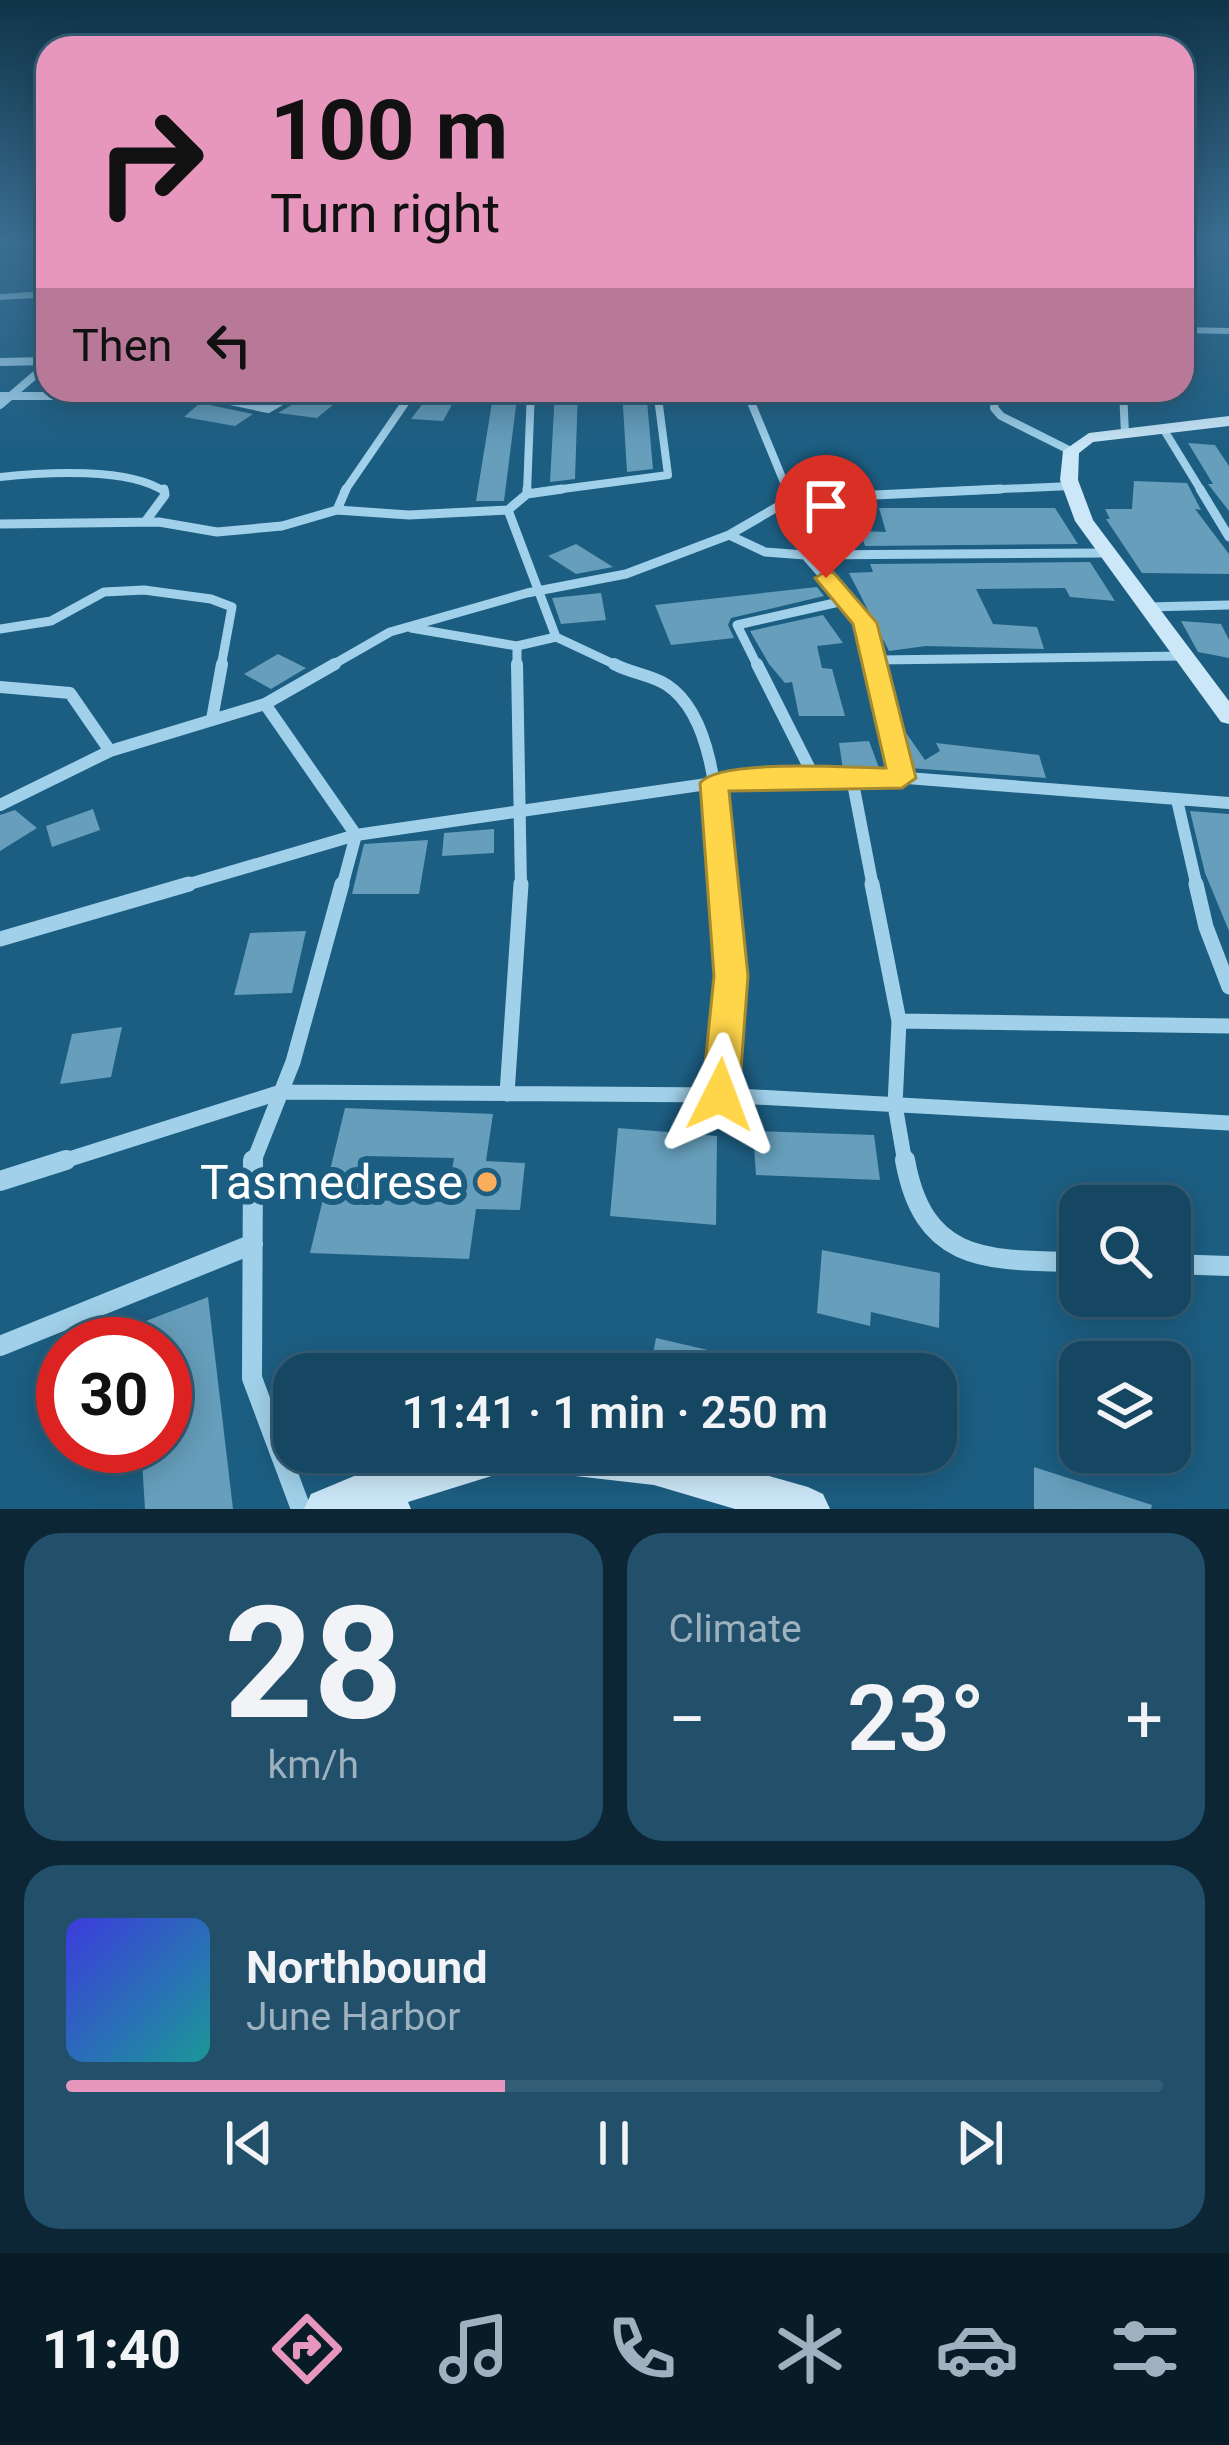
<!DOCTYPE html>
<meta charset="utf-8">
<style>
:root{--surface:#154662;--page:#22506b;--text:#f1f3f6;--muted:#9db1be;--line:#345e77;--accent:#e797bd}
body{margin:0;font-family:Roboto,sans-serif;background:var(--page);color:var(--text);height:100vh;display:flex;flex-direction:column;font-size:45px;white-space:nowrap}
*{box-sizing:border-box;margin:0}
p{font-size:39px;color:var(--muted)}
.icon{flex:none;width:66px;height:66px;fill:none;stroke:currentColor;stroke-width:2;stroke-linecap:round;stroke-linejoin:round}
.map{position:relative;height:1509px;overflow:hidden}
.details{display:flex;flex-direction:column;gap:24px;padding:24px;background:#0c2636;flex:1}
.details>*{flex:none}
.top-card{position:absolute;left:36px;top:36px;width:1158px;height:366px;border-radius:36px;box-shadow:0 6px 30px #0003,0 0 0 3px var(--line);background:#e797bd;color:#111;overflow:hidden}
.fabs{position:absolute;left:1059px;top:1185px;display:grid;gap:24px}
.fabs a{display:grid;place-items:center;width:132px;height:132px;border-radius:24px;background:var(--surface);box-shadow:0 6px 30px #0003,0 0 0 3px var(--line);font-size:60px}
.speed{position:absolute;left:36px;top:1317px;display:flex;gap:24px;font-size:60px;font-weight:700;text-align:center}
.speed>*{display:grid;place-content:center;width:156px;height:156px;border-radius:50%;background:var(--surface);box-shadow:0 6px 30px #0003,0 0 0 3px var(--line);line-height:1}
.speed .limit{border:18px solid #d22;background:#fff;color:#111}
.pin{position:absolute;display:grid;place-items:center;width:102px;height:102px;color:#fff;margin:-123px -51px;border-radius:50% 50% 50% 0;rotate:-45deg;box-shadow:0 0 12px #0007}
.pin .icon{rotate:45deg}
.me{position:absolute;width:132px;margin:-66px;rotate:3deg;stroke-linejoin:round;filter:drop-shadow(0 0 9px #0008)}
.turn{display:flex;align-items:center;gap:42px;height:252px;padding:0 36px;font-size:54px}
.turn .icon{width:156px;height:156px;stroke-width:2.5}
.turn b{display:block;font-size:84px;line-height:102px}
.then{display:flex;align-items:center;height:114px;padding:0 36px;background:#0003;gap:24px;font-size:45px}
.big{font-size:90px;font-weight:600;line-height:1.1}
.details .tile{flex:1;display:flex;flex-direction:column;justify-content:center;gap:18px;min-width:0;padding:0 42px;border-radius:36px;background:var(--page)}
.details .dial{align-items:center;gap:0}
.dial b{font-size:156px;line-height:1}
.song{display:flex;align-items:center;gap:36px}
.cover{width:144px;height:144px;border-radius:18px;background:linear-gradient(135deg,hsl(240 70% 55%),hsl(180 70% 35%))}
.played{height:12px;border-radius:6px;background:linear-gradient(90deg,var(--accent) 40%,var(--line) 40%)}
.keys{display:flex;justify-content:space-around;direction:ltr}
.heat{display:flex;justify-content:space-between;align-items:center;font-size:66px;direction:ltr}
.details .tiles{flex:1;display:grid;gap:24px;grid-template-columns:1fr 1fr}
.tile:last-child{grid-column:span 2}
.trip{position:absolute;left:273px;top:1353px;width:684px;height:120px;border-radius:36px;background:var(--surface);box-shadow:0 6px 30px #0003,0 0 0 3px var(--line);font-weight:600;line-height:120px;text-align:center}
.tabs{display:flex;height:192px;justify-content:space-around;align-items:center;background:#081c27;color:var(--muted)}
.tabs .icon{width:84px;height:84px}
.tabs .current{color:var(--accent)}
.tabs b{font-size:54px;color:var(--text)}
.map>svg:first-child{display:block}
</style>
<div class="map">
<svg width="1229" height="1509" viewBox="0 0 1229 1509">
<rect width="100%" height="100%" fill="#1c5e82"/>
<!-- building -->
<path fill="#669ebb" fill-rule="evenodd" d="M 433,390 L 460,390 L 443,421 L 411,419 Z
M 494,390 L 518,390 L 504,501 L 476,501 Z
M 555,390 L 578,390 L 575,479 L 550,482 Z
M 622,390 L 646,390 L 653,469 L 627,472 Z
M 308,395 L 340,399 L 317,418 L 278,413 Z
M 200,403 L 253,414 L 235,426 L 184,417 Z
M 1188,443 L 1215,445 L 1229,466 L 1229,511 L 1208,484 L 1213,484 Z
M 1134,481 L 1187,483 L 1201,510 L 1195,509 L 1229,554 L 1229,574 L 1142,573 L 1106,519 L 1110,519 L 1105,509 L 1132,509 Z
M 879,508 L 1055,508 L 1078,544 L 865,546 L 860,531 L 886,532 Z
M 576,544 L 613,567 L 576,574 L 548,556 Z
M 1090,562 L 1115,601 L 1070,597 L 1065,588 L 976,589 L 993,624 L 1037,627 L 1044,649 L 926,646 L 889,651 L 849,573 L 873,572 L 870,564 Z
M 817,587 L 824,596 L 731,618 L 728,625 L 734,638 L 671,645 L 655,605 Z
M 601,593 L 606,620 L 561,624 L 552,598 Z
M 823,615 L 843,643 L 817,646 L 822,668 L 832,669 L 845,716 L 799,716 L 792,682 L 785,683 L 769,664 L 750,631 Z
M 1181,621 L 1221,624 L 1229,640 L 1229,658 L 1198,652 Z
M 278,654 L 306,668 L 271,689 L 244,674 Z
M 904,730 L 925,760 L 940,751 L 936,743 L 1039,755 L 1046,778 L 910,768 Z
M 869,741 L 879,768 L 843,769 L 839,743 Z
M 93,809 L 100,830 L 52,847 L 46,826 Z
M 15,810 L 37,828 L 0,851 L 0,815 Z
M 1190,811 L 1229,814 L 1229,931 L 1205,873 Z
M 494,829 L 494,853 L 442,856 L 444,833 Z
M 428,840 L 419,894 L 352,894 L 364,844 Z
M 306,931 L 292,993 L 234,995 L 250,933 Z
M 122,1027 L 111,1077 L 60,1084 L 72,1034 Z
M 345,1108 L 493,1114 L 486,1161 L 525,1163 L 520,1210 L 476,1209 L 469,1259 L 310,1253 ZM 365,1156 L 454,1158 L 447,1202 L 356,1200 Z
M 618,1128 L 717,1136 L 716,1225 L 610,1216 Z
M 753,1131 L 874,1135 L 880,1180 L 756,1175 Z
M 822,1250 L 940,1273 L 939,1328 L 871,1312 L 870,1326 L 817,1313 Z
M 208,1297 L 233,1509 L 145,1509 L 141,1446 L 165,1446 L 165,1344 L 135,1344 L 133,1326 Z
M 656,1338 L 777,1366 L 776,1374 L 649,1374 Z
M 1034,1467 L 1152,1505 L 1151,1509 L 1034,1509 Z"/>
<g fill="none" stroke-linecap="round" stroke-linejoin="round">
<!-- street-far5 -->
<path stroke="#a1d1ea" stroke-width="6" d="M 0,297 L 48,294
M 1182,330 L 1229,331"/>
<!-- street-far4 -->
<path stroke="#a1d1ea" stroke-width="8" d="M 0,362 L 47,361
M 178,390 L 268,409 L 301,390
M 746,390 L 788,492
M 997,390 L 994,408 L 1001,416 L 1071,451
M 1123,390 L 1125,434
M 0,396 L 99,396
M 0,405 L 48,364
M 1164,430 L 1202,492
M 0,477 C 44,472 130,467 165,492
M 344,492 L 414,390
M 527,492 L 531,390
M 540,492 L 668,475 L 657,390
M 936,492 L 1071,486"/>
<!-- street-far3 -->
<path stroke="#a1d1ea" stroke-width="9" d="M 787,489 L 791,499
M 1200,489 L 1229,537
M 527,494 L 527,489
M 337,510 L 346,489
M 508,510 L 556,637
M 145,522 L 165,495 L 164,489
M 0,524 L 159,522 L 217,532 L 282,526 L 337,510 L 409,515 L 508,510 L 527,494 L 562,489
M 729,535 L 765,552 L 805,555 L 1106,553
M 805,555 L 865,623 L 875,667
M 1148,607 L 1229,605
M 411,628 L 517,646 L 556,637 L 620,667
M 0,629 L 51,621 L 104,592 L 144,590 L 211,599 L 232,607 L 221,667
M 517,646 L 517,667
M 877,660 L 1184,656
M 329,667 L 390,632 L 527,593 L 626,574 L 729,535 L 791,499 L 1001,489
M 758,667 L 737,625 L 848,600"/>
<!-- street-far2 -->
<path stroke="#a1d1ea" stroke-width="12" d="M 517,664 L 521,887
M 614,664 C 630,673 652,675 667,685 C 720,720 718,829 723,887
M 757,664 L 814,777
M 875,664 L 902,778
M 0,687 L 70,693 L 110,751
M 265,704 L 356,835 L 342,887
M 212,719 L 222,664
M 852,778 L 873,887
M 1177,800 L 1197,887
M 0,805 L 110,751 L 265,704 L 335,664
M 179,887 L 356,835 L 714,783 L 907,778 L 1229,803"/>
<!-- street-far1 -->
<path stroke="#a1d1ea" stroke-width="15" d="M 872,884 L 899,1021 L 895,1105 L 905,1163
M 1196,884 L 1206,927 L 1229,987
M 0,939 L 189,884
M 899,1021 L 1229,1026
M 507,1094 L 521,884
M 720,1095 L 731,976 L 723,884
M 57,1163 L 281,1092 L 720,1095 L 1229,1123
M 253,1163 L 293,1062 L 342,884"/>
<!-- street -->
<path stroke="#a1d1ea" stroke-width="20" d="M 253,1160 L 252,1378 L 301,1509
M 905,1160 C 924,1265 988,1260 1080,1262
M 0,1181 L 66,1160
M 1170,1264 L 1229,1266
M 0,1346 L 253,1244"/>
<!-- secondary -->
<path fill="#cce8f8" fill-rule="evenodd" d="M 1229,416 L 1229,426 L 1093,442 L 1079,453 L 1078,480 L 1093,520 L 1229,701 L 1229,724 L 1221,722 L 1075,521 L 1060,480 L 1063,451 L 1089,433 Z
M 434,1452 L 685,1452 L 808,1487 L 823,1494 L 830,1509 L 735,1509 L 654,1485 L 514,1469 L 408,1502 L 411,1509 L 304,1509 L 311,1494 L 359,1474 Z"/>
</g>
<!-- sky -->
<linearGradient id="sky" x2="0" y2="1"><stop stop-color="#0f3448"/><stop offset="0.53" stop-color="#3a6e92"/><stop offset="1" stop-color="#3a6e92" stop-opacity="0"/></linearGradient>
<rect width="1229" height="453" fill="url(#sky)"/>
<!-- route -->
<path fill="#ffd54a" stroke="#a68a30" stroke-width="3" d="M 826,571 L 834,573 L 877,623 L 916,778 L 902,788 L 729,791 L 748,976 L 739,1095 L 733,1107 L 720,1112 L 707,1107 L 702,1095 L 714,976 L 700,783 C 719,758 851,768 886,768 L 853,624 L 815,578 Z"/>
<!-- markers -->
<circle fill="#fbad5e" stroke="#1c5e82" stroke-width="4.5" cx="487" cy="1182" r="12"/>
<g text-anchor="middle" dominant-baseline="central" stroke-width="12" stroke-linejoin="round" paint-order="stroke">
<!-- near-poi labels -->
<g font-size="48" fill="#fff" stroke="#1c5e82" text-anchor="end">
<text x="463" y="1182">Tasmedrese</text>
</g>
</g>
</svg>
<div class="fabs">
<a><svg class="icon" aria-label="search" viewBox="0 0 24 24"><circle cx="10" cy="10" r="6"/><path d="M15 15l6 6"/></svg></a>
<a><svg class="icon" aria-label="layers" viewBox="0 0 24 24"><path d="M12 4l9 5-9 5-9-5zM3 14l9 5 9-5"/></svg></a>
</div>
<div class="speed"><div class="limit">30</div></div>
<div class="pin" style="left:826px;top:578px;background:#d93025"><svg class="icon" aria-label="arrive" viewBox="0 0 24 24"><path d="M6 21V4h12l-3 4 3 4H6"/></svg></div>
<svg class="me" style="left:720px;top:1095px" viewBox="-20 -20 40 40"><path d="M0-17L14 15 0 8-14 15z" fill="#ffd54a" stroke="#fff" stroke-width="4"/></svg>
<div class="trip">11:41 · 1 min · 250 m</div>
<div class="top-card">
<div class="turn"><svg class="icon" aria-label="right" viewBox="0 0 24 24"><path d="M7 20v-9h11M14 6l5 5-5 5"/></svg><div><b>100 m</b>Turn right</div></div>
<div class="then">Then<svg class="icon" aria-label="left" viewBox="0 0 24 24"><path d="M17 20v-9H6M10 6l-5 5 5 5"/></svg></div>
</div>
</div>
<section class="details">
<div class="tiles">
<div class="tile dial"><b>28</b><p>km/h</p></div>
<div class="tile"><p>Climate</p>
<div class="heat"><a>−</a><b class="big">23°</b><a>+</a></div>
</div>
<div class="tile">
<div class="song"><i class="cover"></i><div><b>Northbound</b><p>June Harbor</p></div></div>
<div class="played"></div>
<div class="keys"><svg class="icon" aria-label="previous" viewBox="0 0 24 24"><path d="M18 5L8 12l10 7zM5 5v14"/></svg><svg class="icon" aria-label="pause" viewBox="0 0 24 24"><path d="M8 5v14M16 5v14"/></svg><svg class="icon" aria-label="next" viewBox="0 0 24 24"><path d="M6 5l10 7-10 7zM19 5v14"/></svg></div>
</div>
</div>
</section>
<nav class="tabs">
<b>11:40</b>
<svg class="icon current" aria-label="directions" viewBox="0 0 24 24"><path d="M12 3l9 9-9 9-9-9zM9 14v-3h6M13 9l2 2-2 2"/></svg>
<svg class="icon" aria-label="music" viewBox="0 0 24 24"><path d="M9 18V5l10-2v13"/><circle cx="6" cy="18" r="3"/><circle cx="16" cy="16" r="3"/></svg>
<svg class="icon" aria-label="phone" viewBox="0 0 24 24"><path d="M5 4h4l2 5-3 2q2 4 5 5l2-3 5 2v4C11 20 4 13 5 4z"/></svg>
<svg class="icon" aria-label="climate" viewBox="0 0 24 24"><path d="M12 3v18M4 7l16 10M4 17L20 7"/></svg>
<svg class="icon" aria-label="car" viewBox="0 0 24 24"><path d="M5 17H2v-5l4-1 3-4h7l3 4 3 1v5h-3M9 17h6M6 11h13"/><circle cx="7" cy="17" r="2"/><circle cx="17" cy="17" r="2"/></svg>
<svg class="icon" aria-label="filters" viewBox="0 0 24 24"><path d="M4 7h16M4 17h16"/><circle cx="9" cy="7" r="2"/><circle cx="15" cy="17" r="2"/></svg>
</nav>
